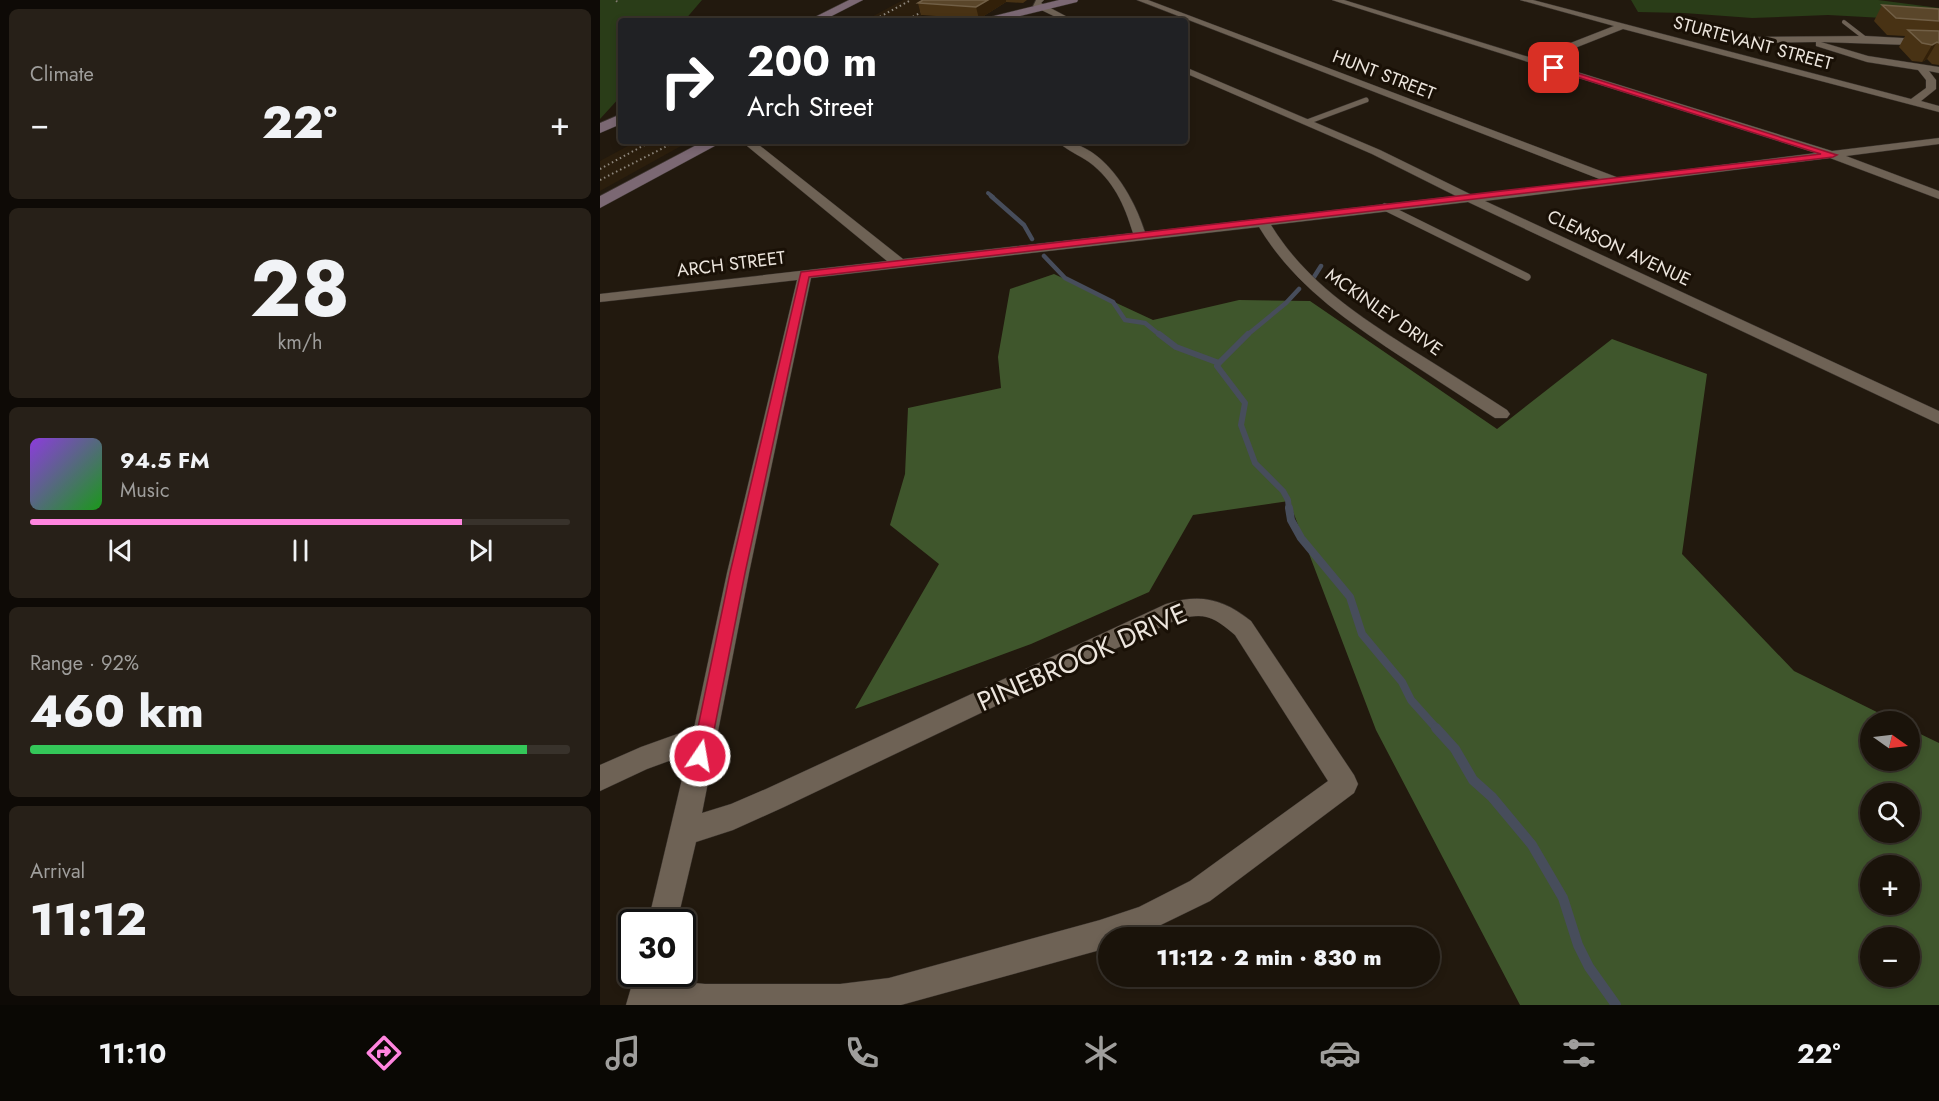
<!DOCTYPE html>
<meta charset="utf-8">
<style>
:root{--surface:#1a130a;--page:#272018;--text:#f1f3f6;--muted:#9f9e9c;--line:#38322b;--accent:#ff85df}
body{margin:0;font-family:Jost,sans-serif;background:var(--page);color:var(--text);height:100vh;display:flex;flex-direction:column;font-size:22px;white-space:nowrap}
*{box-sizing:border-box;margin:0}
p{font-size:20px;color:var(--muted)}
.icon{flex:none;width:33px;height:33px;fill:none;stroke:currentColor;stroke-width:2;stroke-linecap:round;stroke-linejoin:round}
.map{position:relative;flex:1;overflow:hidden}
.panel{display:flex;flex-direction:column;gap:9px;padding:9px;background:#0e0a06;width:600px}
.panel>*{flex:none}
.hud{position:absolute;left:18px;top:18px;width:570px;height:126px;border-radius:6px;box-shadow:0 3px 9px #0003,0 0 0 2px var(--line);background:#202124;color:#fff;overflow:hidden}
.needle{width:39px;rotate:104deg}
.fabs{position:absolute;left:1260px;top:711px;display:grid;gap:12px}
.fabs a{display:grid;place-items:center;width:60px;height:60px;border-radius:50%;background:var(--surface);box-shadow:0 3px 9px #0003,0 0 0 2px var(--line);font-size:30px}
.speed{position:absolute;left:18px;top:909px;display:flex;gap:12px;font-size:30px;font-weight:700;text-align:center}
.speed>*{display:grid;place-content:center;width:78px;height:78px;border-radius:50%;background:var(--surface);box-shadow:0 3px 9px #0003,0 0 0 2px var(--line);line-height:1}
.speed .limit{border:3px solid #111;border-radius:9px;background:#fff;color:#111}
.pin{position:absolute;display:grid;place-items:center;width:51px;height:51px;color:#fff;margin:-26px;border-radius:12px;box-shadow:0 3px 9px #0006}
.me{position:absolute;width:66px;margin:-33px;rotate:12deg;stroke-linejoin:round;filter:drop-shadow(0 0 4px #0008)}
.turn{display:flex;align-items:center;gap:21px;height:126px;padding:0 30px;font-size:27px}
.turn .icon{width:78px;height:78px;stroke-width:2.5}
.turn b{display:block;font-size:42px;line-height:51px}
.big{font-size:45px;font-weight:800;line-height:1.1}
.panel .tile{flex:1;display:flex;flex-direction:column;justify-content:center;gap:9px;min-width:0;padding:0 21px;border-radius:9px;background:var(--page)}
.panel .dial{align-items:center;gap:0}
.dial b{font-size:78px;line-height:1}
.song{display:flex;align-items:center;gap:18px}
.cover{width:72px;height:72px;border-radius:9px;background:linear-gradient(135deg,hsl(270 70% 55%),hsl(120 70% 35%))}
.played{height:6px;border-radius:3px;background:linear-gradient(90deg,var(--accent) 80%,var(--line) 80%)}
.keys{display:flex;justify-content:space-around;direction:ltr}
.heat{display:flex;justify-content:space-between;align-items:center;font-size:33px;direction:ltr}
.charge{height:9px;border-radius:4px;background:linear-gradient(90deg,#34c759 92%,var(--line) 0)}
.trip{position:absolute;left:498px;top:927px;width:342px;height:60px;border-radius:30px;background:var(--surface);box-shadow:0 3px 9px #0003,0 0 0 2px var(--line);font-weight:800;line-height:60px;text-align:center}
.tabs{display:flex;height:96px;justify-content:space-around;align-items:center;background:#0a0804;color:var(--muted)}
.tabs .icon{width:42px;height:42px}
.tabs .active{color:var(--accent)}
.tabs b{font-size:27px;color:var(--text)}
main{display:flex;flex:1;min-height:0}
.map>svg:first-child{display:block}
</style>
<main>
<section class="panel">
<div class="tile"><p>Climate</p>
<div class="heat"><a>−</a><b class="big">22°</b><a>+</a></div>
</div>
<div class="tile dial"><b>28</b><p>km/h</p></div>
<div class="tile">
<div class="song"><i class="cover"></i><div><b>94.5 FM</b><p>Music</p></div></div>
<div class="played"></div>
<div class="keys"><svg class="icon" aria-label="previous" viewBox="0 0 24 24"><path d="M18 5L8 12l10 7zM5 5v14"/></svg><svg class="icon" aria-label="pause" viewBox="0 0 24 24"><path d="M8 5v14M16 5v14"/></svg><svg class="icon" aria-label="next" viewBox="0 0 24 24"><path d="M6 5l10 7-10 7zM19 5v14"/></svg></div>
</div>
<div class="tile"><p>Range · 92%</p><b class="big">460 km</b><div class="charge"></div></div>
<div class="tile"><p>Arrival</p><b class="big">11:12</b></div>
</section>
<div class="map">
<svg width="1339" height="1005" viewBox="0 0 1339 1005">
<rect width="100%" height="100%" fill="#22190e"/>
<!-- built -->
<path fill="#2b1e0d" d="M 303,0 L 348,0 L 313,21 L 264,21 Z
M 37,141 L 90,141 L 0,191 L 0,161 Z"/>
<!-- green -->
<path fill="#2a3d18" d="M 0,0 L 102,0 L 84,21 L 21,21 L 21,96 L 0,119 Z
M 1031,0 L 1278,0 L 1339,8 L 1339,21 L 1228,15 L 1152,18 L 1084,13 L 1038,12 Z"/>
<!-- forest -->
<path fill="#3f562c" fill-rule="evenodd" d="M 454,274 L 553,320 L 639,300 L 710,301 L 897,429 L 1012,339 L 1107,374 L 1082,554 L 1194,671 L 1295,721 L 1270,722 L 1270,760 L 1310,760 L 1310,729 L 1339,743 L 1339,1005 L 920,1005 L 776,730 L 689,501 L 593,515 L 549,592 L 431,644 L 255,709 L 339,564 L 290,525 L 305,474 L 308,408 L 401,388 L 398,357 L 410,289 ZM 1270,794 L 1310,794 L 1310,832 L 1270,832 ZM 1270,866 L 1310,866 L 1310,904 L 1270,904 ZM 1270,938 L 1310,938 L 1310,976 L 1270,976 Z"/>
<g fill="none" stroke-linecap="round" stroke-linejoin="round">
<!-- stream-far4 -->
<path stroke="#474d5b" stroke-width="4" d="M 388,193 L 393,197"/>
<!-- stream-far3 -->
<path stroke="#474d5b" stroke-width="4.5" d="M 391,196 L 424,225 L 432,239
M 444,256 L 465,278 L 513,302 L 525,320 L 545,323 L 561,336
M 714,277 L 721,266
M 646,336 L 686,303 L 699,289"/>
<!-- stream-far2 -->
<path stroke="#474d5b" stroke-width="6" d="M 559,334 L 576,347 L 619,363 L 617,366 L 645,403 L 641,425 L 655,463 L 683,491 L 688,500 L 689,510
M 619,363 L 648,334"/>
<!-- stream-far1 -->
<path stroke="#474d5b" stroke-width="8" d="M 689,508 L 691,520 L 701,538 L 750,597 L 762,634 L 802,682 L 811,700 L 837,729"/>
<!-- stream -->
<path stroke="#474d5b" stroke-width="10" d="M 836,728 L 855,749 L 873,780 L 892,797 L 932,845 L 963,898 L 978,945 L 989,967 L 1016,1005"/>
<defs>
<path id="lane-far2" d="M 1244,22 L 1266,39"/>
<path id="lane-far1" d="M 707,122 L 766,100"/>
<path id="lane" d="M 785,207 L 927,277"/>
<path id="street" d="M 436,0 L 444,0 L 441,3 L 475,21 L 464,21 L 433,6 Z
M 537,0 L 548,0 L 1019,178 L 1216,153 L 732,0 L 744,0 L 932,58 L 1014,26 L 920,0 L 933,0 L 1311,99 L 1326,88 L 1326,80 L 1318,70 L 1267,62 L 1216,46 L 1216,42 L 1141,43 L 1137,40 L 1141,37 L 1266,36 L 1339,40 L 1339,46 L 1221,42 L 1268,56 L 1339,67 L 1339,73 L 1329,71 L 1336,80 L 1336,89 L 1321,101 L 1339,106 L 1339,112 L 1023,29 L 942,61 L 1232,151 L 1339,138 L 1339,144 L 1246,156 L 1339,191 L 1339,199 L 1230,158 L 885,201 L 1339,411 L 1339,424 L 868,202 L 671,225 C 706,282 759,316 814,351 C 845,370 876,390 907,410 L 910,414 L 907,418 L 895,418 C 864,398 834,378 803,358 C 747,321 694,285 659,227 L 211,278 L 149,573 L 102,813 L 131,804 L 166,789 L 566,604 C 600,593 624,599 651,621 L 754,775 L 758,784 L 754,793 L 610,901 L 534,938 L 508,938 L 508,947 L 500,950 L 301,1005 L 26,1005 L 35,974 L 65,974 L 64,980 L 105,984 L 240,984 L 289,978 L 500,920 L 539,907 L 590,881 L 728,781 L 635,635 C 614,617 606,612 578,619 L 184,807 L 133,830 L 96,842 L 77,922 L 48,922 L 88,754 L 47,769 L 0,791 L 0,765 L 41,747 L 94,728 L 127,573 L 197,280 L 0,302 L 0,294 L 287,261 L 141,141 L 154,141 L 303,259 L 533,233 C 524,204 514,181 489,162 C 479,155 466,150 457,141 C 502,141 533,194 545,232 L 856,196 L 772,154 L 585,73 L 585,67 L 780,150 L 872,195 L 1002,180 Z"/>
<path id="secondary" d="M 249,0 L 263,0 L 222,21 L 207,21 Z
M 459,0 L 478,0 L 477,2 L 400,21 L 380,21 L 382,19 Z
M 21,114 L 21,124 L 0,133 L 0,123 Z
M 104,141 L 124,141 L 0,208 L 0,196 Z"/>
</defs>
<!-- lane-far2 casing -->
<use href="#lane-far2" stroke="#39322c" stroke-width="4.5"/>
<!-- lane-far1 casing -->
<use href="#lane-far1" stroke="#39322c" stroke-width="6"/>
<!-- lane casing -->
<use href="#lane" stroke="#39322c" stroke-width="8"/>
<!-- street casing -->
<use href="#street" stroke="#39322c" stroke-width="1"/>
<!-- secondary casing -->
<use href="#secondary" stroke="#39322c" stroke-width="1"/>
<!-- path -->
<path stroke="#827a70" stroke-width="1.5" stroke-dasharray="2 1.5" stroke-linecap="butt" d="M 16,2 L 18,0"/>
<!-- lane-far2 -->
<use href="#lane-far2" stroke="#6e6255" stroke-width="4"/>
<!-- lane-far1 -->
<use href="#lane-far1" stroke="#6e6255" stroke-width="5"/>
<!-- lane -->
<use href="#lane" stroke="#6e6255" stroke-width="7"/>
<!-- street -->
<use href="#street" fill="#6e6255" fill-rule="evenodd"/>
<!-- secondary -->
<use href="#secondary" fill="#7b6873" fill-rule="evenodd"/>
<!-- rail -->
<path stroke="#8f887e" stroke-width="2" stroke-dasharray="1.5 3" stroke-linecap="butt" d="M 272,21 L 311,0
M 305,21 L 344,0
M 0,169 L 52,141
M 0,180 L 77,141"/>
</g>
<!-- wall -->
<path fill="#483214" d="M 323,0 L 427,0 L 423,3 L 406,2 L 379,19 L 321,15 L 318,3 Z
M 1282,5 L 1339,9 L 1339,65 L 1332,64 L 1327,59 L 1322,62 L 1312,61 L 1299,47 L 1305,36 L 1287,35 L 1274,21 Z"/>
<!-- shaded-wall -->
<path fill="#322009" d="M 388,0 L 406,0 L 406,2 L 379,19 L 376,7 Z
M 1337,42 L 1327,59 L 1322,62 L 1332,45 Z"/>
<!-- building -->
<path fill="#5a462a" stroke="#715f46" stroke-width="1.5" d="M 323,0 L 388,0 L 376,7 L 318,3 Z
M 1282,5 L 1339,9 L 1339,21 L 1296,18 Z
M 1308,30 L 1339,31 L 1339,43 L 1337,42 L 1332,45 L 1322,43 Z"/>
<!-- route -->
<path fill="#e11d48" stroke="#92132f" stroke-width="1.5" d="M 954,66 L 1237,155 L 1233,157 L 209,277 L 145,573 L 109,756 L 107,762 L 100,764 L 94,762 L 92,756 L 130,573 L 201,272 L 1221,154 L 952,69 Z"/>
<g text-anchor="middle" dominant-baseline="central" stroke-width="6" stroke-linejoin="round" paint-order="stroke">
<!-- far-street labels -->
<g font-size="18" fill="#ece5dd" stroke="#191006">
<text transform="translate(1153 43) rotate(15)">STURTEVANT STREET</text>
<text transform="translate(784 75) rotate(21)">HUNT STREET</text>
<text transform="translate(1019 248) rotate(25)">CLEMSON AVENUE</text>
<text transform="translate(131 264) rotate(-7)">ARCH STREET</text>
<text transform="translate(784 312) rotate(35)">MCKINLEY DRIVE</text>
</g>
<!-- near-street labels -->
<g font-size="27" fill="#ece5dd" stroke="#191006">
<text transform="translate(482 657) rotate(-24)">PINEBROOK DRIVE</text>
</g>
</g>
</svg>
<div class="fabs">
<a><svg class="needle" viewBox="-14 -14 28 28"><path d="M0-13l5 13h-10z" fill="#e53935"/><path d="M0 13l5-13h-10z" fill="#9f9e9c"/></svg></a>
<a><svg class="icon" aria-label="search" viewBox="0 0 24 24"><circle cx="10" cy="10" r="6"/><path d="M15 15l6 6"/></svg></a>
<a>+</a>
<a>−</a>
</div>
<div class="speed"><div class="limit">30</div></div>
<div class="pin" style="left:954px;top:68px;background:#d93025"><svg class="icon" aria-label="arrive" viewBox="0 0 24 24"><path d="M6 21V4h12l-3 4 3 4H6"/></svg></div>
<svg class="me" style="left:100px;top:756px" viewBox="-20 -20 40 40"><circle r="17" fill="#e11d48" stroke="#fff" stroke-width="3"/><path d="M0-11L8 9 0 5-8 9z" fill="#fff"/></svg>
<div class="trip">11:12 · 2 min · 830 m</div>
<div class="hud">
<div class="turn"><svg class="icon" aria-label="right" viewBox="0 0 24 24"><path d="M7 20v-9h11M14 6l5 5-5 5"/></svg><div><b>200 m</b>Arch Street</div></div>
</div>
</div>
</main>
<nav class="tabs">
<b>11:10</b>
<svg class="icon active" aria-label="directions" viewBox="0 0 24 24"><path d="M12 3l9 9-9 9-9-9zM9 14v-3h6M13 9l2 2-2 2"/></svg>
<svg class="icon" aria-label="music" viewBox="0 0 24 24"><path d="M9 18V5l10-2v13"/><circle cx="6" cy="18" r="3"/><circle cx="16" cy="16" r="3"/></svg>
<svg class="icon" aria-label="phone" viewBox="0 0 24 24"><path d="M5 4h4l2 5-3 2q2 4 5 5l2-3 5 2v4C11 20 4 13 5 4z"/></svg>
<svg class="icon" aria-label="climate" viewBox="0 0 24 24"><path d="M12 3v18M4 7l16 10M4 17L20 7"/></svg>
<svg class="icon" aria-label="car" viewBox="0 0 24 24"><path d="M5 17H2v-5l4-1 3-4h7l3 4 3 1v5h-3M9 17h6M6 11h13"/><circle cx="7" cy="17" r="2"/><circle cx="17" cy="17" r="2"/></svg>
<svg class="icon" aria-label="filters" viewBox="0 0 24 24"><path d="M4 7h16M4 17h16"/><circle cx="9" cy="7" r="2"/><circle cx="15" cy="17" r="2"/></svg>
<b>22°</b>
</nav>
